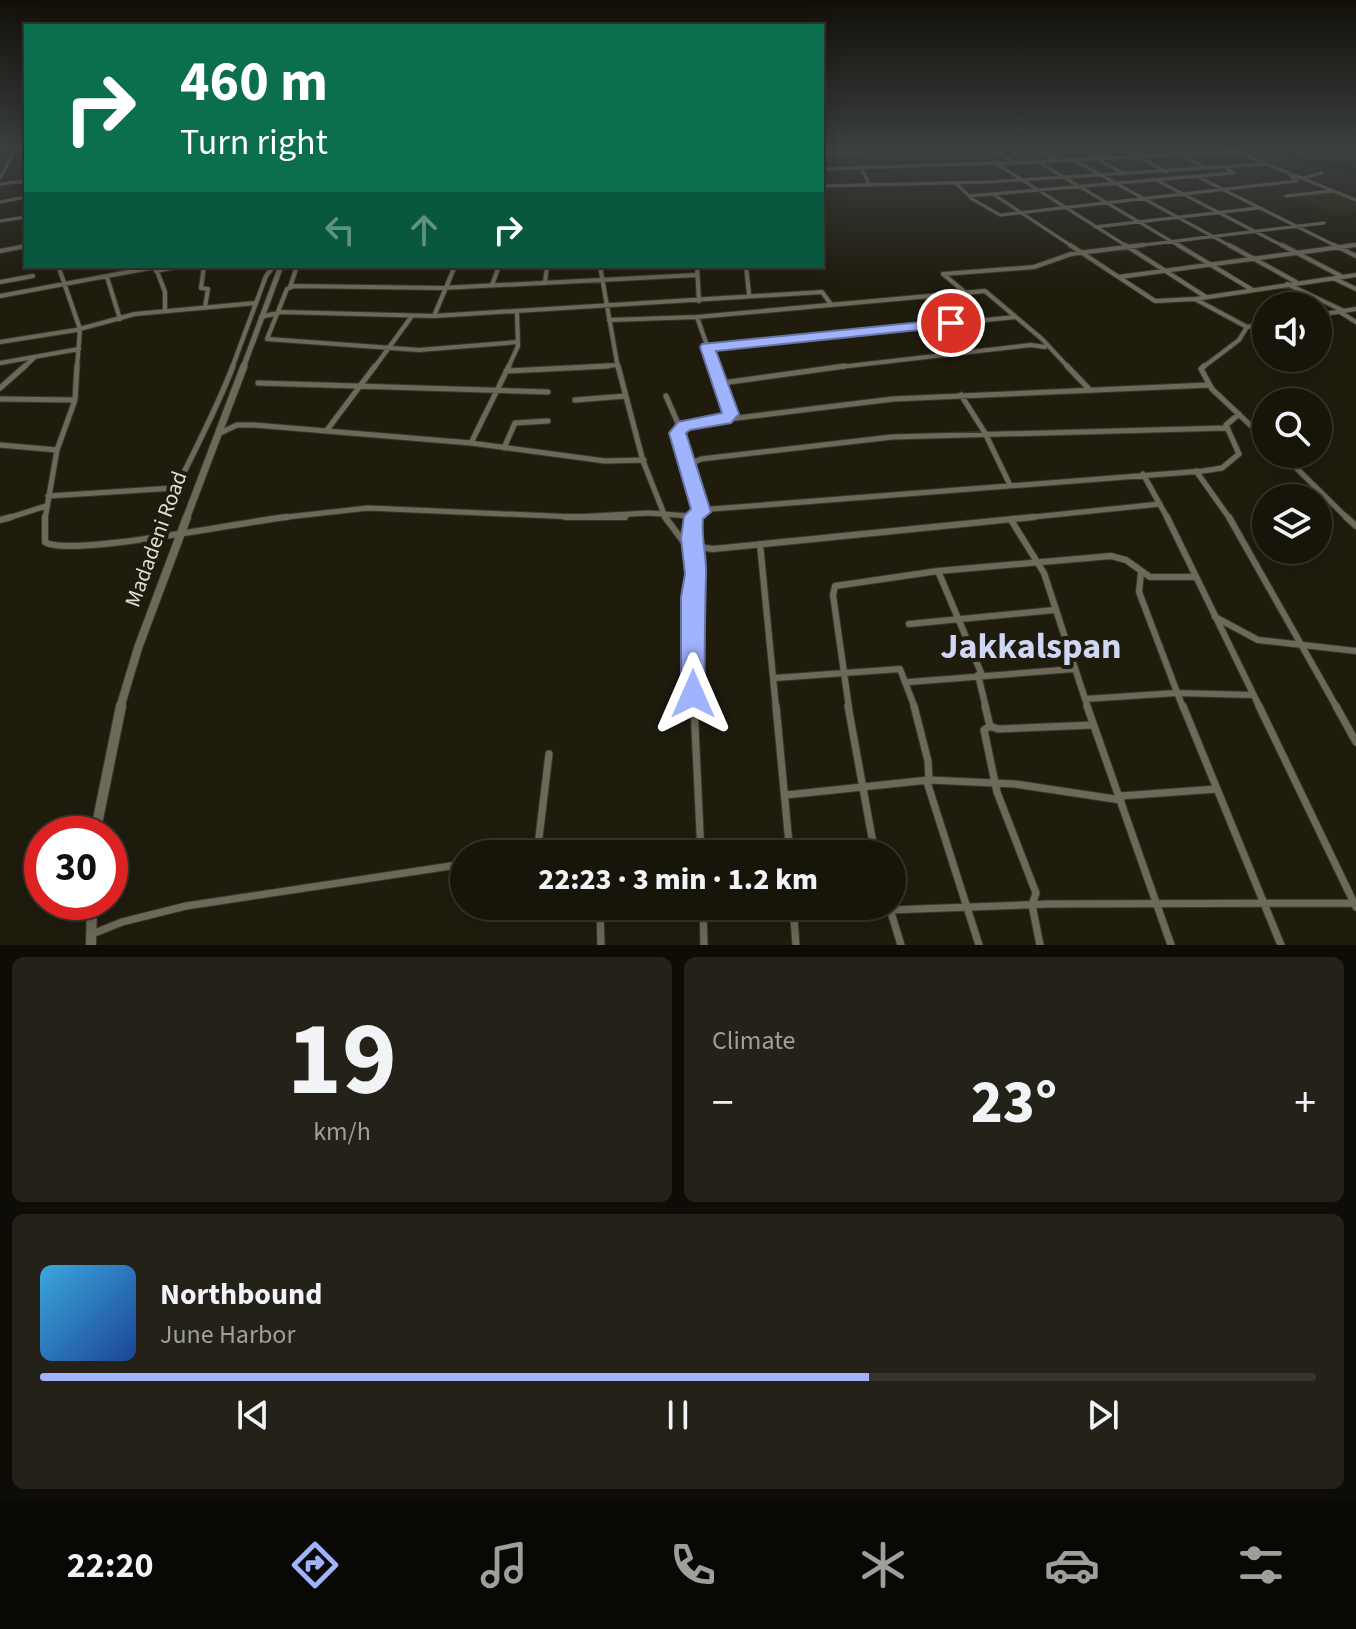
<!DOCTYPE html>
<meta charset="utf-8">
<style>
:root{--surface:#17150a;--page:#242218;--text:#f1f3f6;--muted:#9e9f9c;--line:#36342b;--accent:#a0b3fd}
body{margin:0;font-family:"Source Sans 3",sans-serif;background:var(--page);color:var(--text);height:100vh;display:flex;flex-direction:column;font-size:30px;white-space:nowrap}
*{box-sizing:border-box;margin:0}
p{font-size:26px;color:var(--muted)}
.icon{flex:none;width:44px;height:44px;fill:none;stroke:currentColor;stroke-width:2;stroke-linecap:round;stroke-linejoin:round}
.map{position:relative;height:945px;overflow:hidden}
.sheet{display:flex;flex-direction:column;gap:12px;padding:12px;background:#0d0c06;flex:1}
.sheet>*{flex:none}
.guide{position:absolute;left:24px;top:24px;width:800px;height:244px;border-radius:0px;box-shadow:0 4px 20px #0003,0 0 0 2px var(--line);background:#0b6e4f;color:#fff;overflow:hidden}
.buttons{position:absolute;left:1252px;top:292px;display:grid;gap:16px}
.buttons a{display:grid;place-items:center;width:80px;height:80px;border-radius:50%;background:var(--surface);box-shadow:0 4px 20px #0003,0 0 0 2px var(--line);font-size:40px}
.speed{position:absolute;left:24px;top:816px;display:flex;gap:16px;font-size:40px;font-weight:700;text-align:center}
.speed>*{display:grid;place-content:center;width:104px;height:104px;border-radius:50%;background:var(--surface);box-shadow:0 4px 20px #0003,0 0 0 2px var(--line);line-height:1}
.speed .limit{border:12px solid #d22;background:#fff;color:#111}
.pin{position:absolute;display:grid;place-items:center;width:68px;height:68px;color:#fff;margin:-34px;border:4px solid #fff;border-radius:50%;box-shadow:0 2px 8px #0007}
.me{position:absolute;width:88px;margin:-44px;rotate:0deg;stroke-linejoin:round;filter:drop-shadow(0 0 6px #0008)}
.turn{display:flex;align-items:center;gap:28px;height:168px;padding:0 24px;font-size:36px}
.turn .icon{width:104px;height:104px;stroke-width:2.5}
.turn b{display:block;font-size:56px;line-height:68px}
.lanes{display:flex;align-items:center;height:76px;padding:0 24px;background:#0003;justify-content:center;gap:40px;direction:ltr}
.lanes .off{opacity:.35}
.big{font-size:60px;font-weight:800;line-height:1.1}
.sheet .tile{flex:1;display:flex;flex-direction:column;justify-content:center;gap:12px;min-width:0;padding:0 28px;border-radius:12px;background:var(--page)}
.sheet .dial{align-items:center;gap:0}
.dial b{font-size:104px;line-height:1}
.song{display:flex;align-items:center;gap:24px}
.cover{width:96px;height:96px;border-radius:12px;background:linear-gradient(135deg,hsl(200 70% 55%),hsl(220 70% 35%))}
.played{height:8px;border-radius:4px;background:linear-gradient(90deg,var(--accent) 65%,var(--line) 65%)}
.keys{display:flex;justify-content:space-around;direction:ltr}
.heat{display:flex;justify-content:space-between;align-items:center;font-size:44px;direction:ltr}
.sheet .tiles{flex:1;display:grid;gap:12px;grid-template-columns:1fr 1fr}
.tile:last-child{grid-column:span 2}
.trip{position:absolute;left:450px;top:840px;width:456px;height:80px;border-radius:40px;background:var(--surface);box-shadow:0 4px 20px #0003,0 0 0 2px var(--line);font-weight:800;line-height:80px;text-align:center}
.dock{display:flex;height:128px;justify-content:space-around;align-items:center;background:#090804;color:var(--muted)}
.dock .icon{width:56px;height:56px}
.dock .selected{color:var(--accent)}
.dock b{font-size:36px;color:var(--text)}
.map>svg:first-child{display:block}
</style>
<div class="map">
<svg width="1356" height="945" viewBox="0 0 1356 945">
<rect width="100%" height="100%" fill="#1f1c0e"/>
<!-- built -->
<path fill="#29250f" d="M 1333,191 L 1356,200 L 1356,211 L 1338,216 L 1289,196 Z"/>
<g fill="none" stroke-linecap="round" stroke-linejoin="round">
<!-- stream -->
<path stroke="#050623" stroke-width="2" d="M 1272,150 L 1302,160 L 1356,169"/>
<defs>
<path id="minor-far4" d="M 994,150 L 1013,162
M 1038,150 L 1057,161
M 1082,150 L 1124,174
M 1127,150 L 1166,172
M 1169,150 L 1206,168
M 1232,150 L 1356,200
M 822,155 L 860,153
M 1077,162 L 1232,247
M 1040,163 L 1181,247
M 861,167 L 869,184
M 822,169 L 997,163
M 0,178 L 15,150
M 1200,178 L 1338,247
M 1303,178 L 1322,173
M 1158,181 L 1285,247
M 0,184 L 26,181
M 957,184 L 972,199 L 1000,215 L 1297,181 L 1288,173
M 822,186 L 989,182 L 1266,164
M 993,194 L 1073,247
M 969,196 L 1234,173 L 1228,169
M 1286,196 L 1332,191
M 0,202 L 26,197
M 0,221 L 26,217
M 1095,227 L 1258,208
M 20,247 L 26,246
M 1127,247 L 1324,223
M 1128,247 L 997,164 L 1233,151
M 1340,247 L 1356,245"/>
<path id="minor-far3" d="M 1070,245 L 1155,301 L 1195,299
M 1125,245 L 1206,297
M 1178,245 L 1251,289
M 1229,245 L 1296,282
M 1282,245 L 1341,276
M 1334,245 L 1356,256
M 0,251 L 26,246
M 155,266 L 165,292 L 165,311
M 204,266 L 201,288 L 208,289 L 205,307
M 600,266 L 618,368
M 697,266 L 699,301
M 746,266 L 749,294
M 60,271 L 80,329 L 77,368
M 156,271 L 180,266
M 107,277 L 120,319
M 1119,277 L 1355,245
M 1335,279 L 1356,289
M 0,282 L 33,276
M 545,282 L 547,266
M 1287,284 L 1344,311
M 492,285 L 499,266
M 290,287 L 297,266
M 966,293 L 943,274 L 1034,267 L 1071,254 L 1143,245
M 0,296 L 155,267
M 1340,312 L 1356,322
M 1318,315 L 1356,309
M 434,316 L 455,266
M 261,317 L 281,312 L 434,316 L 822,292 L 830,303
M 609,320 L 697,317
M 1247,327 L 1266,323
M 0,342 L 76,330 L 135,314 L 256,303
M 518,342 L 419,350 L 267,339 L 287,289 L 294,286 L 442,288 L 697,275
M 707,347 L 1016,317
M 0,363 L 79,349
M 23,368 L 34,358
M 232,368 L 266,276 L 274,266
M 374,368 L 412,316
M 508,368 L 518,346 L 517,312
M 571,368 L 618,365
M 715,368 L 697,317 L 985,291 L 1042,339 L 1069,368
M 831,368 L 1031,345 L 1045,347
M 1202,368 L 1239,340 L 1247,327 L 1195,299 L 1356,275"/>
<path id="minor-far2" d="M 618,366 L 643,461 L 666,519
M 714,366 L 730,412 L 726,419
M 1067,366 L 1090,390
M 1204,366 L 1201,369 L 1212,389 L 1266,440
M 506,371 L 608,366
M 258,383 L 548,392
M 722,383 L 845,366
M 0,388 L 25,366
M 961,395 L 985,433 L 1009,483
M 666,396 L 680,428
M 0,399 L 75,400
M 575,400 L 626,396
M 327,430 L 375,366
M 218,434 L 237,425 L 253,425 L 471,443 L 605,461 L 644,460
M 471,443 L 509,366
M 0,445 L 57,450
M 504,448 L 515,423 L 548,421
M 1282,454 L 1348,519
M 688,465 L 701,459 L 892,437 L 1226,428
M 1196,471 L 1230,519
M 1143,474 L 1168,519
M 48,496 L 175,488
M 701,512 L 678,436 L 680,428 L 687,424 L 893,399 L 1209,385
M 5,519 L 46,506
M 45,519 L 57,450 L 75,400 L 77,366
M 162,519 C 185,467 213,419 233,366
M 269,519 L 368,508 L 575,517 L 649,513 L 690,516 L 712,509 L 1203,471 L 1222,468 L 1239,454 L 1226,425 L 1239,414
M 1014,519 L 1160,504"/>
<path id="minor-far1" d="M 45,517 L 45,542 C 67,558 247,521 287,517
M 565,517 L 625,517
M 665,517 L 686,545 L 713,549 L 1034,517
M 1167,517 L 1260,708
M 1229,517 L 1337,708
M 1346,517 L 1356,526
M 0,520 L 11,517
M 1011,520 L 1044,573 L 1088,708
M 153,537 L 162,517
M 760,544 L 776,708
M 938,571 L 982,675
M 1141,573 L 1139,592 L 1183,708
M 1215,617 L 1258,640 L 1356,651
M 909,624 L 1054,610
M 978,675 L 986,708
M 775,678 L 900,669 L 915,708
M 909,682 L 1074,669
M 1085,699 L 1176,693 L 1253,695
M 694,708 L 694,517
M 849,708 L 833,595 L 835,586 L 938,571 L 1111,556 L 1126,560 L 1150,577 L 1196,577"/>
<path id="minor" d="M 694,706 L 701,854
M 776,706 L 790,854
M 848,706 L 875,854
M 985,706 L 990,726 L 984,730 L 997,792 L 1036,893 L 1032,905 L 1040,945
M 1087,706 L 1171,945
M 1183,706 L 1281,945
M 1259,706 L 1356,907
M 1336,706 L 1356,742
M 990,726 L 998,729 L 1093,725
M 929,780 L 1015,784 L 1121,800
M 927,782 L 979,945
M 786,795 L 929,780 L 928,761 L 914,706
M 1120,796 L 1217,789
M 537,854 L 549,754
M 531,906 L 539,909 L 595,906 L 600,912 L 601,945
M 703,906 L 704,945
M 793,906 L 796,945
M 889,906 L 901,945
M 890,910 L 1049,904 L 1355,903
M 92,934 L 122,922 L 186,906 L 464,864"/>
<path id="tertiary-far3" d="M 243,368 L 281,266"/>
<path id="tertiary-far2" d="M 186,519 L 244,366"/>
<path id="tertiary-far1" d="M 120,708 L 138,648 L 187,517"/>
<path id="tertiary" d="M 95,834 L 121,706
M 91,945 L 92,902"/>
</defs>
<!-- minor-far4 casing -->
<use href="#minor-far4" stroke="#38362f" stroke-width="4"/>
<!-- minor-far3 casing -->
<use href="#minor-far3" stroke="#38362f" stroke-width="6"/>
<!-- minor-far2 casing -->
<use href="#minor-far2" stroke="#38362f" stroke-width="7"/>
<!-- minor-far1 casing -->
<use href="#minor-far1" stroke="#38362f" stroke-width="8"/>
<!-- minor casing -->
<use href="#minor" stroke="#38362f" stroke-width="9"/>
<!-- tertiary-far3 casing -->
<use href="#tertiary-far3" stroke="#38362f" stroke-width="7"/>
<!-- tertiary-far2 casing -->
<use href="#tertiary-far2" stroke="#38362f" stroke-width="9"/>
<!-- tertiary-far1 casing -->
<use href="#tertiary-far1" stroke="#38362f" stroke-width="10"/>
<!-- tertiary casing -->
<use href="#tertiary" stroke="#38362f" stroke-width="12"/>
<!-- minor-far4 -->
<use href="#minor-far4" stroke="#6c6958" stroke-width="3"/>
<!-- minor-far3 -->
<use href="#minor-far3" stroke="#6c6958" stroke-width="4"/>
<!-- minor-far2 -->
<use href="#minor-far2" stroke="#6c6958" stroke-width="5"/>
<!-- minor-far1 -->
<use href="#minor-far1" stroke="#6c6958" stroke-width="6"/>
<!-- minor -->
<use href="#minor" stroke="#6c6958" stroke-width="7"/>
<!-- tertiary-far3 -->
<use href="#tertiary-far3" stroke="#6c6958" stroke-width="5"/>
<!-- tertiary-far2 -->
<use href="#tertiary-far2" stroke="#6c6958" stroke-width="7"/>
<!-- tertiary-far1 -->
<use href="#tertiary-far1" stroke="#6c6958" stroke-width="8"/>
<!-- tertiary -->
<use href="#tertiary" stroke="#6c6958" stroke-width="10"/>
</g>
<!-- sky -->
<linearGradient id="sky" x2="0" y2="1"><stop stop-color="#110f08"/><stop offset="0.53" stop-color="#3c4041"/><stop offset="1" stop-color="#3c4041" stop-opacity="0"/></linearGradient>
<rect width="1356" height="283" fill="url(#sky)"/>
<!-- route -->
<path fill="#a0b3fd" stroke="#6874a4" stroke-width="2" d="M 951,319 L 956,320 L 956,326 L 716,351 L 739,414 L 731,423 L 690,430 L 686,433 L 711,512 L 703,519 C 701,539 707,556 706,575 C 705,615 704,654 705,694 L 701,701 L 693,704 L 684,701 L 681,694 L 681,597 L 685,574 L 681,538 L 684,516 L 691,509 L 669,433 L 678,422 L 722,413 L 700,347 L 702,344 Z"/>
<g text-anchor="middle" dominant-baseline="central" stroke-width="8" stroke-linejoin="round" paint-order="stroke">
<!-- street labels -->
<g font-size="22" fill="#dfded4" stroke="#1f1c0e">
<text transform="translate(156 539) rotate(-70)">Madadeni Road</text>
</g>
<!-- near-district labels -->
<g font-size="36" font-weight="bold" fill="#cfd7f4" stroke="#1f1c0e">
<text x="1031" y="646">Jakkalspan</text>
</g>
</g>
</svg>
<div class="buttons">
<a><svg class="icon" aria-label="sound" viewBox="0 0 24 24"><path d="M4 9h4l5-4v14l-5-4H4zM17 9q2 3 0 6"/></svg></a>
<a><svg class="icon" aria-label="search" viewBox="0 0 24 24"><circle cx="10" cy="10" r="6"/><path d="M15 15l6 6"/></svg></a>
<a><svg class="icon" aria-label="layers" viewBox="0 0 24 24"><path d="M12 4l9 5-9 5-9-5zM3 14l9 5 9-5"/></svg></a>
</div>
<div class="speed"><div class="limit">30</div></div>
<div class="pin" style="left:951px;top:323px;background:#d93025"><svg class="icon" aria-label="arrive" viewBox="0 0 24 24"><path d="M6 21V4h12l-3 4 3 4H6"/></svg></div>
<svg class="me" style="left:693px;top:694px" viewBox="-20 -20 40 40"><path d="M0-17L14 15 0 8-14 15z" fill="#a0b3fd" stroke="#fff" stroke-width="4"/></svg>
<div class="trip">22:23 · 3 min · 1.2 km</div>
<div class="guide">
<div class="turn"><svg class="icon" aria-label="right" viewBox="0 0 24 24"><path d="M7 20v-9h11M14 6l5 5-5 5"/></svg><div><b>460 m</b>Turn right</div></div>
<div class="lanes"><svg class="icon off" aria-label="left" viewBox="0 0 24 24"><path d="M17 20v-9H6M10 6l-5 5 5 5"/></svg><svg class="icon off" aria-label="ahead" viewBox="0 0 24 24"><path d="M12 20V5M6 11l6-6 6 6"/></svg><svg class="icon" aria-label="right" viewBox="0 0 24 24"><path d="M7 20v-9h11M14 6l5 5-5 5"/></svg></div>
</div>
</div>
<section class="sheet">
<div class="tiles">
<div class="tile dial"><b>19</b><p>km/h</p></div>
<div class="tile"><p>Climate</p>
<div class="heat"><a>−</a><b class="big">23°</b><a>+</a></div>
</div>
<div class="tile">
<div class="song"><i class="cover"></i><div><b>Northbound</b><p>June Harbor</p></div></div>
<div class="played"></div>
<div class="keys"><svg class="icon" aria-label="previous" viewBox="0 0 24 24"><path d="M18 5L8 12l10 7zM5 5v14"/></svg><svg class="icon" aria-label="pause" viewBox="0 0 24 24"><path d="M8 5v14M16 5v14"/></svg><svg class="icon" aria-label="next" viewBox="0 0 24 24"><path d="M6 5l10 7-10 7zM19 5v14"/></svg></div>
</div>
</div>
</section>
<nav class="dock">
<b>22:20</b>
<svg class="icon selected" aria-label="directions" viewBox="0 0 24 24"><path d="M12 3l9 9-9 9-9-9zM9 14v-3h6M13 9l2 2-2 2"/></svg>
<svg class="icon" aria-label="music" viewBox="0 0 24 24"><path d="M9 18V5l10-2v13"/><circle cx="6" cy="18" r="3"/><circle cx="16" cy="16" r="3"/></svg>
<svg class="icon" aria-label="phone" viewBox="0 0 24 24"><path d="M5 4h4l2 5-3 2q2 4 5 5l2-3 5 2v4C11 20 4 13 5 4z"/></svg>
<svg class="icon" aria-label="climate" viewBox="0 0 24 24"><path d="M12 3v18M4 7l16 10M4 17L20 7"/></svg>
<svg class="icon" aria-label="car" viewBox="0 0 24 24"><path d="M5 17H2v-5l4-1 3-4h7l3 4 3 1v5h-3M9 17h6M6 11h13"/><circle cx="7" cy="17" r="2"/><circle cx="17" cy="17" r="2"/></svg>
<svg class="icon" aria-label="filters" viewBox="0 0 24 24"><path d="M4 7h16M4 17h16"/><circle cx="9" cy="7" r="2"/><circle cx="15" cy="17" r="2"/></svg>
</nav>
